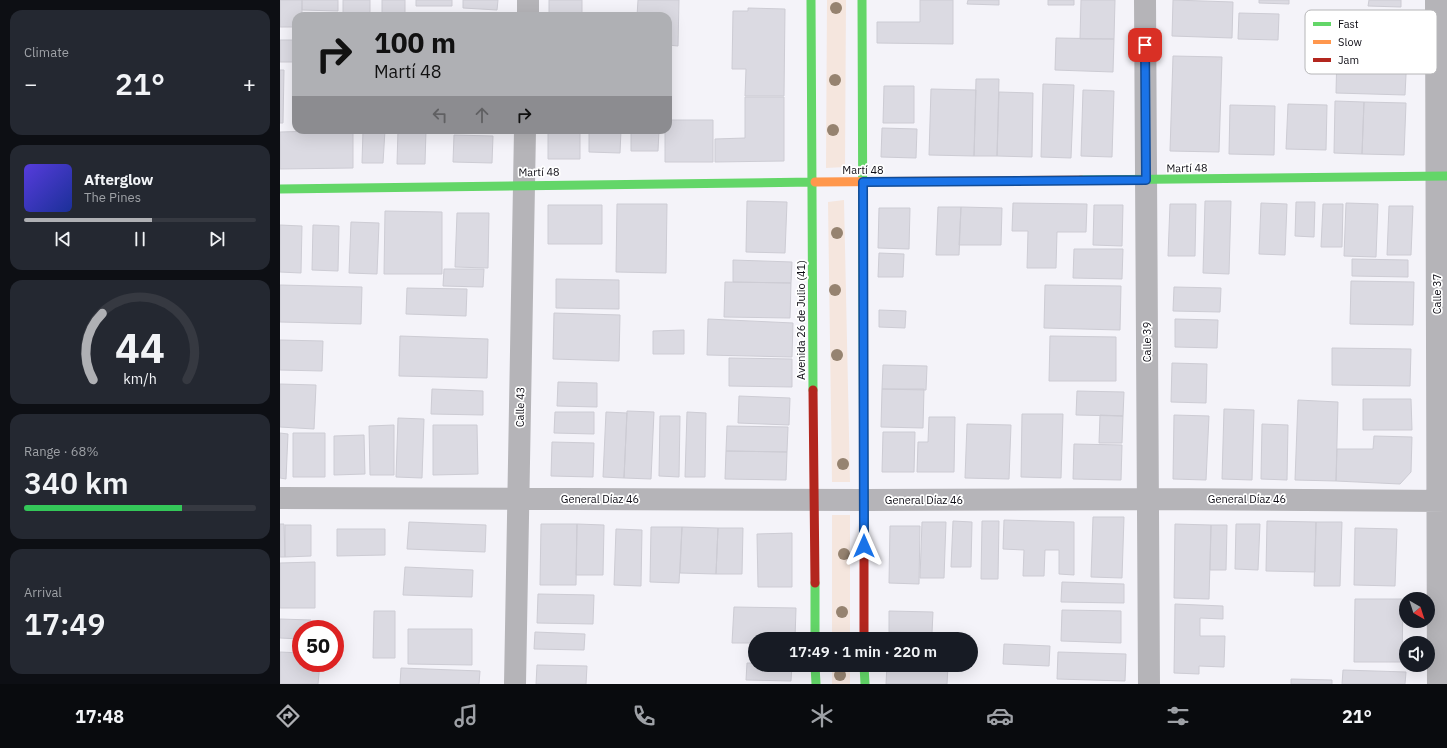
<!DOCTYPE html>
<meta charset="utf-8">
<style>
:root{--surface:#171b24;--page:#242831;--text:#f1f3f6;--muted:#9ea1a6;--line:#363941;--accent:#afb0b4}
body{margin:0;font-family:"IBM Plex Sans",sans-serif;background:var(--page);color:var(--text);height:100vh;display:flex;flex-direction:column;font-size:15px;white-space:nowrap}
*{box-sizing:border-box;margin:0}
p{font-size:13px;color:var(--muted)}
.icon{flex:none;width:22px;height:22px;fill:none;stroke:currentColor;stroke-width:2;stroke-linecap:round;stroke-linejoin:round}
.map{position:relative;flex:1;overflow:hidden}
.sheet{display:flex;flex-direction:column;gap:10px;padding:10px;background:#0d0f14;width:280px}
.sheet>*{flex:none}
.banner{position:absolute;left:12px;top:12px;width:380px;height:122px;border-radius:12px;box-shadow:0 4px 16px #0002;background:#afb0b4;color:#111;overflow:hidden}
.needle{width:26px;rotate:141deg}
.buttons{position:absolute;left:1119px;top:592px;display:grid;gap:8px}
.buttons a{display:grid;place-items:center;width:36px;height:36px;border-radius:50%;background:var(--surface);box-shadow:0 4px 16px #0002;font-size:20px}
.speed{position:absolute;left:12px;top:620px;display:flex;gap:8px;font-size:20px;font-weight:700;text-align:center}
.speed>*{display:grid;place-content:center;width:52px;height:52px;border-radius:50%;background:var(--surface);box-shadow:0 4px 16px #0002;line-height:1}
.speed .limit{border:6px solid #d22;background:#fff;color:#111}
.pin{position:absolute;display:grid;place-items:center;width:34px;height:34px;color:#fff;margin:-17px;border-radius:8px;box-shadow:0 2px 6px #0006}
.me{position:absolute;width:44px;margin:-22px;rotate:0deg;stroke-linejoin:round;filter:drop-shadow(0 0 3px #0008)}
.turn{display:flex;align-items:center;gap:14px;height:84px;padding:0 16px;font-size:18px}
.turn .icon{width:52px;height:52px;stroke-width:2.5}
.turn b{display:block;font-size:28px;line-height:34px}
.lanes{display:flex;align-items:center;height:38px;padding:0 16px;background:#0003;justify-content:center;gap:20px;direction:ltr}
.lanes .off{opacity:.35}
.big{font-size:30px;font-weight:600;line-height:1.1}
.sheet .card{flex:1;display:flex;flex-direction:column;justify-content:center;gap:6px;min-width:0;padding:0 14px;border-radius:12px;background:var(--page)}
.sheet .dial{align-items:center;gap:0}
.dial svg{height:104px;overflow:visible;fill:none;stroke:var(--line);stroke-width:7;stroke-linecap:round;text-anchor:middle}
.dial text{fill:var(--text);stroke:none}
.song{display:flex;align-items:center;gap:12px}
.cover{width:48px;height:48px;border-radius:6px;background:linear-gradient(135deg,hsl(250 70% 55%),hsl(230 70% 35%))}
.played{height:4px;border-radius:2px;background:linear-gradient(90deg,var(--accent) 55%,var(--line) 55%)}
.keys{display:flex;justify-content:space-around;direction:ltr}
.heat{display:flex;justify-content:space-between;align-items:center;font-size:22px;direction:ltr}
.charge{height:6px;border-radius:3px;background:linear-gradient(90deg,#34c759 68%,var(--line) 0)}
.trip{position:absolute;left:468px;top:632px;width:230px;height:40px;border-radius:20px;background:var(--surface);box-shadow:0 4px 16px #0002;font-weight:600;line-height:40px;text-align:center}
.tab-bar{display:flex;height:64px;justify-content:space-around;align-items:center;background:#090b0e;color:var(--muted)}
.tab-bar .icon{width:28px;height:28px}
.tab-bar .active{color:var(--accent)}
.tab-bar b{font-size:18px;color:var(--text)}
main{display:flex;flex:1;min-height:0}
.map>svg:first-child{display:block}
</style>
<main>
<section class="sheet">
<div class="card"><p>Climate</p>
<div class="heat"><a>−</a><b class="big">21°</b><a>+</a></div>
</div>
<div class="card">
<div class="song"><i class="cover"></i><div><b>Afterglow</b><p>The Pines</p></div></div>
<div class="played"></div>
<div class="keys"><svg class="icon" aria-label="previous" viewBox="0 0 24 24"><path d="M18 5L8 12l10 7zM5 5v14"/></svg><svg class="icon" aria-label="pause" viewBox="0 0 24 24"><path d="M8 5v14M16 5v14"/></svg><svg class="icon" aria-label="next" viewBox="0 0 24 24"><path d="M6 5l10 7-10 7zM19 5v14"/></svg></div>
</div>
<div class="card dial"><svg viewBox="0 0 100 80">
<path d="M14 69A42 42 0 1 1 86 69"/>
<path d="M14 69A42 42 0 0 1 21 18" stroke="#afb0b4"/>
<text x="50" y="56" font-size="32" font-weight="700">44</text>
<text x="50" y="72" font-size="11">km/h</text>
</svg></div>
<div class="card"><p>Range · 68%</p><b class="big">340 km</b><div class="charge"></div></div>
<div class="card"><p>Arrival</p><b class="big">17:49</b></div>
</section>
<div class="map">
<svg width="1167" height="684" viewBox="0 0 1167 684">
<rect width="100%" height="100%" fill="#f4f3f9"/>
<!-- green -->
<path fill="#f5e6de" d="M 547,0 L 566,0 L 565,167 L 546,168 Z
M 564,200 L 570,482 L 552,482 L 548,202 Z
M 552,515 L 570,515 L 570,639 L 552,639 Z
M 552,665 L 570,665 L 570,684 L 552,684 Z"/>
<!-- building -->
<path fill="#dbdae2" stroke="#cdccd4" d="M 0,0 L 22,0 L 22,16 L 16,16 L 16,27 L 0,27 Z
M 22,0 L 58,0 L 58,11 L 22,10 Z
M 63,0 L 90,0 L 90,16 L 63,16 Z
M 102,0 L 125,0 L 125,14 L 102,14 Z
M 136,0 L 172,0 L 172,6 L 136,6 Z
M 183,0 L 218,0 L 217,10 L 183,8 Z
M 269,0 L 302,0 L 302,16 L 269,16 Z
M 358,0 L 399,0 L 398,46 L 388,45 L 388,16 L 357,16 Z
M 640,0 L 673,0 L 673,44 L 597,43 L 597,22 L 640,22 Z
M 688,0 L 719,0 L 719,5 L 687,4 Z
M 768,0 L 794,0 L 794,5 L 768,5 Z
M 801,0 L 835,0 L 834,39 L 800,39 Z
M 893,0 L 953,2 L 952,38 L 892,36 Z
M 979,0 L 1009,0 L 1009,4 L 979,3 Z
M 1089,0 L 1121,0 L 1121,7 L 1088,6 Z
M 468,8 L 505,9 L 504,96 L 465,96 L 466,69 L 452,69 L 453,11 L 468,11 Z
M 959,13 L 999,14 L 998,40 L 958,39 Z
M 776,38 L 834,39 L 833,72 L 775,70 Z
M 0,40 L 16,40 L 16,62 L 0,62 Z
M 1057,53 L 1127,55 L 1125,95 L 1056,93 Z
M 893,56 L 942,57 L 939,152 L 890,151 Z
M 0,70 L 4,70 L 3,123 L 0,123 Z
M 696,79 L 719,79 L 717,156 L 694,156 Z
M 763,84 L 794,85 L 791,158 L 761,157 Z
M 604,86 L 634,86 L 634,123 L 603,123 Z
M 651,89 L 696,90 L 694,156 L 649,155 Z
M 803,90 L 834,91 L 832,157 L 801,156 Z
M 719,92 L 753,93 L 752,157 L 717,156 Z
M 465,97 L 504,97 L 504,161 L 435,162 L 435,139 L 465,138 Z
M 1055,101 L 1084,102 L 1082,154 L 1054,153 Z
M 1084,102 L 1126,103 L 1124,155 L 1082,154 Z
M 1008,104 L 1047,105 L 1046,150 L 1006,149 Z
M 950,105 L 995,106 L 994,155 L 949,154 Z
M 388,120 L 433,120 L 433,162 L 385,162 L 385,130 L 388,130 Z
M 602,128 L 637,129 L 636,158 L 601,157 Z
M 73,130 L 73,168 L 0,169 L 0,132 Z
M 83,130 L 105,130 L 103,163 L 82,163 Z
M 118,130 L 146,130 L 145,164 L 117,164 Z
M 268,130 L 300,130 L 300,159 L 268,159 Z
M 309,130 L 341,130 L 340,153 L 309,152 Z
M 351,130 L 379,130 L 378,151 L 351,151 Z
M 174,135 L 213,136 L 212,163 L 173,162 Z
M 467,201 L 507,202 L 505,253 L 466,252 Z
M 925,201 L 951,201 L 949,274 L 923,273 Z
M 1016,202 L 1035,202 L 1034,237 L 1015,236 Z
M 733,203 L 807,204 L 806,232 L 777,232 L 776,268 L 747,268 L 748,231 L 732,231 Z
M 981,203 L 1007,204 L 1005,255 L 979,254 Z
M 1066,203 L 1098,204 L 1096,257 L 1064,256 Z
M 337,204 L 387,204 L 386,273 L 336,272 Z
M 890,204 L 916,204 L 915,256 L 888,256 Z
M 1043,204 L 1063,204 L 1062,247 L 1041,247 Z
M 268,205 L 322,205 L 322,244 L 268,244 Z
M 814,205 L 843,205 L 842,246 L 813,245 Z
M 1109,206 L 1133,206 L 1131,255 L 1107,255 Z
M 658,207 L 681,207 L 679,255 L 656,255 Z
M 681,207 L 722,208 L 721,245 L 679,245 Z
M 599,208 L 630,208 L 629,249 L 598,248 Z
M 105,211 L 162,212 L 162,274 L 104,274 Z
M 177,213 L 209,213 L 208,268 L 175,267 Z
M 71,222 L 99,223 L 97,274 L 69,273 Z
M 0,225 L 22,226 L 21,273 L 0,272 Z
M 33,225 L 59,226 L 58,271 L 32,270 Z
M 794,249 L 843,249 L 842,279 L 793,278 Z
M 599,253 L 624,254 L 623,277 L 598,277 Z
M 1072,259 L 1128,260 L 1128,277 L 1072,276 Z
M 453,260 L 512,262 L 511,283 L 453,282 Z
M 164,269 L 204,269 L 203,287 L 163,286 Z
M 276,279 L 339,280 L 339,309 L 276,308 Z
M 1071,281 L 1134,282 L 1133,325 L 1070,324 Z
M 445,282 L 511,283 L 510,318 L 444,317 Z
M 0,285 L 82,287 L 81,324 L 0,322 Z
M 765,285 L 841,286 L 840,330 L 764,328 Z
M 894,287 L 941,288 L 940,312 L 893,311 Z
M 127,288 L 187,289 L 186,316 L 126,314 Z
M 599,310 L 626,311 L 625,328 L 599,327 Z
M 274,313 L 340,315 L 339,361 L 273,359 Z
M 428,319 L 513,323 L 512,357 L 427,355 Z
M 895,319 L 938,320 L 937,348 L 895,347 Z
M 404,330 L 404,354 L 373,354 L 373,331 Z
M 120,336 L 208,339 L 207,378 L 119,376 Z
M 770,336 L 836,337 L 836,381 L 769,381 Z
M 0,340 L 43,341 L 42,371 L 0,370 Z
M 1052,348 L 1131,349 L 1130,386 L 1052,385 Z
M 449,358 L 512,359 L 512,387 L 449,386 Z
M 892,363 L 927,364 L 926,403 L 891,402 Z
M 603,365 L 647,366 L 646,390 L 602,389 Z
M 278,382 L 317,383 L 317,407 L 277,406 Z
M 0,384 L 36,385 L 34,429 L 0,427 Z
M 152,389 L 203,391 L 203,415 L 151,414 Z
M 602,389 L 644,389 L 643,428 L 601,427 Z
M 797,391 L 844,392 L 843,416 L 796,415 Z
M 459,396 L 510,398 L 509,425 L 458,423 Z
M 1083,399 L 1131,399 L 1132,430 L 1083,430 Z
M 1018,400 L 1058,402 L 1056,481 L 1015,480 Z
M 944,409 L 974,410 L 972,480 L 942,479 Z
M 347,411 L 374,412 L 371,479 L 344,478 Z
M 275,412 L 314,412 L 314,434 L 274,433 Z
M 326,412 L 347,413 L 344,478 L 323,477 Z
M 407,412 L 426,413 L 425,477 L 405,477 Z
M 742,414 L 783,414 L 781,478 L 741,477 Z
M 820,415 L 843,416 L 842,443 L 819,443 Z
M 894,415 L 929,416 L 926,480 L 893,479 Z
M 380,416 L 400,416 L 399,477 L 379,476 Z
M 649,417 L 675,417 L 674,472 L 637,472 L 638,442 L 648,442 Z
M 118,418 L 144,419 L 142,478 L 116,477 Z
M 687,424 L 731,425 L 729,479 L 685,478 Z
M 982,424 L 1008,425 L 1007,480 L 981,479 Z
M 114,425 L 114,475 L 90,475 L 89,426 Z
M 153,425 L 197,425 L 198,474 L 153,475 Z
M 447,426 L 508,427 L 507,452 L 446,451 Z
M 603,432 L 635,432 L 634,472 L 602,472 Z
M 0,433 L 8,434 L 6,479 L 0,478 Z
M 13,433 L 45,433 L 45,477 L 13,477 Z
M 84,435 L 85,474 L 54,475 L 54,436 Z
M 1094,436 L 1132,437 L 1131,472 L 1120,484 L 1056,481 L 1057,449 L 1093,449 Z
M 272,442 L 314,443 L 313,477 L 271,476 Z
M 794,444 L 842,445 L 841,480 L 793,479 Z
M 446,451 L 507,452 L 506,480 L 445,479 Z
M 813,517 L 844,517 L 842,578 L 811,577 Z
M 724,520 L 794,522 L 794,575 L 779,574 L 779,550 L 765,550 L 764,576 L 743,576 L 744,550 L 723,549 Z
M 673,521 L 692,522 L 691,567 L 671,567 Z
M 702,521 L 719,521 L 718,579 L 701,579 Z
M 987,521 L 1036,522 L 1035,572 L 986,571 Z
M 129,522 L 206,525 L 205,552 L 127,549 Z
M 642,522 L 666,522 L 664,578 L 640,578 Z
M 1036,522 L 1062,522 L 1060,586 L 1034,586 Z
M 0,524 L 4,524 L 5,557 L 0,557 Z
M 261,524 L 297,524 L 296,585 L 260,585 Z
M 297,524 L 324,525 L 323,575 L 296,575 Z
M 895,524 L 931,525 L 929,599 L 894,598 Z
M 956,524 L 980,524 L 978,570 L 955,569 Z
M 5,525 L 31,525 L 31,556 L 5,557 Z
M 931,525 L 947,525 L 946,570 L 930,570 Z
M 610,526 L 640,526 L 639,584 L 609,583 Z
M 371,527 L 402,527 L 399,583 L 370,582 Z
M 402,527 L 438,528 L 436,574 L 400,573 Z
M 438,528 L 463,528 L 462,574 L 436,574 Z
M 1075,528 L 1117,529 L 1115,586 L 1074,585 Z
M 57,529 L 105,529 L 105,555 L 57,556 Z
M 336,529 L 362,530 L 361,586 L 334,585 Z
M 512,533 L 512,587 L 478,587 L 477,534 Z
M 35,562 L 35,608 L 0,608 L 0,563 Z
M 125,567 L 193,570 L 192,597 L 123,595 Z
M 782,582 L 844,584 L 844,603 L 781,602 Z
M 258,594 L 314,595 L 313,624 L 257,623 Z
M 1075,599 L 1123,599 L 1122,662 L 1074,662 Z
M 895,604 L 943,606 L 943,619 L 920,618 L 920,636 L 945,636 L 944,667 L 919,666 L 919,674 L 894,673 Z
M 454,607 L 516,608 L 515,639 L 475,639 L 475,643 L 452,643 Z
M 782,610 L 841,611 L 841,643 L 781,641 Z
M 94,611 L 115,611 L 115,658 L 93,658 Z
M 609,611 L 653,612 L 652,633 L 609,632 Z
M 0,619 L 31,620 L 30,629 L 21,629 L 21,639 L 0,638 Z
M 128,629 L 192,629 L 192,665 L 128,664 Z
M 255,632 L 305,634 L 304,650 L 254,649 Z
M 724,644 L 770,646 L 769,666 L 723,664 Z
M 0,652 L 21,653 L 21,663 L 40,663 L 38,684 L 0,684 Z
M 778,652 L 846,654 L 845,681 L 777,679 Z
M 467,663 L 475,663 L 475,665 L 512,665 L 511,681 L 466,680 Z
M 257,665 L 307,666 L 306,684 L 256,684 Z
M 607,665 L 668,666 L 667,684 L 606,684 Z
M 121,668 L 200,671 L 199,684 L 120,684 Z
M 1063,670 L 1126,672 L 1125,684 L 1062,684 Z
M 1011,679 L 1052,680 L 1052,684 L 1011,684 Z"/>
<g fill="none" stroke-linecap="round" stroke-linejoin="round">
<!-- street -->
<path stroke="#b5b4b8" stroke-width="22" d="M 865,0 L 869,684
M 1156,0 L 1158,684
M 248,16 L 248,0
M 0,498 L 584,500 L 868,499 L 1167,501
M 235,684 L 245,130"/>
<!-- fast -->
<path stroke="#63d668" stroke-width="9" d="M 531,0 L 533,390
M 582,0 L 584,554
M 801,180 L 1167,176
M 0,189 L 535,182
M 535,583 L 535,639
M 535,665 L 536,684
M 584,665 L 585,684"/>
<!-- slow -->
<path stroke="#ff974d" stroke-width="9" d="M 535,182 L 801,180"/>
<!-- jam -->
<path stroke="#b3261e" stroke-width="9" d="M 533,390 L 535,583
M 584,554 L 584,639"/>
</g>
<!-- trees -->
<g fill="#968370">
<circle cx="556" cy="8" r="6"/>
<circle cx="555" cy="80" r="6"/>
<circle cx="553" cy="130" r="6"/>
<circle cx="557" cy="233" r="6"/>
<circle cx="555" cy="290" r="6"/>
<circle cx="557" cy="355" r="6"/>
<circle cx="563" cy="464" r="6"/>
<circle cx="564" cy="554" r="6"/>
<circle cx="562" cy="612" r="6"/>
<circle cx="560" cy="675" r="6"/>
</g>
<g fill="none" stroke-linecap="round" stroke-linejoin="round">
<defs>
<path id="route" d="M 584,546 L 583,182 L 866,180 L 865,45"/>
</defs>
<!-- route casing -->
<use href="#route" stroke="#114b97" stroke-width="10"/>
<!-- route -->
<use href="#route" stroke="#1a73e8" stroke-width="7"/>
</g>
<g text-anchor="middle" dominant-baseline="central" stroke-width="3.5" stroke-linejoin="round" paint-order="stroke">
<!-- street labels -->
<g font-size="11" fill="#0d0c14" stroke="#fff">
<text transform="translate(907 168) rotate(-1)">Martí 48</text>
<text x="583" y="170">Martí 48</text>
<text transform="translate(259 172) rotate(-1)">Martí 48</text>
<text transform="translate(1157 294) rotate(-90)">Calle 37</text>
<text transform="translate(521 320) rotate(-90)">Avenida 26 de Julio (41)</text>
<text transform="translate(867 342) rotate(-90)">Calle 39</text>
<text transform="translate(240 407) rotate(-89)">Calle 43</text>
<text x="320" y="499">General Díaz 46</text>
<text x="967" y="499">General Díaz 46</text>
<text x="644" y="500">General Díaz 46</text>
</g>
</g>
<!-- legend -->
<rect x="1025" y="10" width="132" height="64" rx="6" fill="#fff" stroke="#b6b6b8" stroke-width="1"/>
<rect x="1033" y="22" width="18" height="4" fill="#63d668"/>
<rect x="1033" y="40" width="18" height="4" fill="#ff974d"/>
<rect x="1033" y="58" width="18" height="4" fill="#b3261e"/>
<g font-size="11" fill="#0d0c14">
<text x="1058" y="28">Fast</text>
<text x="1058" y="46">Slow</text>
<text x="1058" y="64">Jam</text>
</g>
</svg>
<div class="buttons">
<a><svg class="needle" viewBox="-14 -14 28 28"><path d="M0-13l5 13h-10z" fill="#e53935"/><path d="M0 13l5-13h-10z" fill="#9ea1a6"/></svg></a>
<a><svg class="icon" aria-label="sound" viewBox="0 0 24 24"><path d="M4 9h4l5-4v14l-5-4H4zM17 9q2 3 0 6"/></svg></a>
</div>
<div class="speed"><div class="limit">50</div></div>
<div class="pin" style="left:865px;top:45px;background:#d93025"><svg class="icon" aria-label="arrive" viewBox="0 0 24 24"><path d="M6 21V4h12l-3 4 3 4H6"/></svg></div>
<svg class="me" style="left:584px;top:546px" viewBox="-20 -20 40 40"><path d="M0-17L14 15 0 8-14 15z" fill="#1a73e8" stroke="#fff" stroke-width="4"/></svg>
<div class="trip">17:49 · 1 min · 220 m</div>
<div class="banner">
<div class="turn"><svg class="icon" aria-label="right" viewBox="0 0 24 24"><path d="M7 20v-9h11M14 6l5 5-5 5"/></svg><div><b>100 m</b>Martí 48</div></div>
<div class="lanes"><svg class="icon off" aria-label="left" viewBox="0 0 24 24"><path d="M17 20v-9H6M10 6l-5 5 5 5"/></svg><svg class="icon off" aria-label="ahead" viewBox="0 0 24 24"><path d="M12 20V5M6 11l6-6 6 6"/></svg><svg class="icon" aria-label="right" viewBox="0 0 24 24"><path d="M7 20v-9h11M14 6l5 5-5 5"/></svg></div>
</div>
</div>
</main>
<nav class="tab-bar">
<b>17:48</b>
<svg class="icon active" aria-label="directions" viewBox="0 0 24 24"><path d="M12 3l9 9-9 9-9-9zM9 14v-3h6M13 9l2 2-2 2"/></svg>
<svg class="icon" aria-label="music" viewBox="0 0 24 24"><path d="M9 18V5l10-2v13"/><circle cx="6" cy="18" r="3"/><circle cx="16" cy="16" r="3"/></svg>
<svg class="icon" aria-label="phone" viewBox="0 0 24 24"><path d="M5 4h4l2 5-3 2q2 4 5 5l2-3 5 2v4C11 20 4 13 5 4z"/></svg>
<svg class="icon" aria-label="climate" viewBox="0 0 24 24"><path d="M12 3v18M4 7l16 10M4 17L20 7"/></svg>
<svg class="icon" aria-label="car" viewBox="0 0 24 24"><path d="M5 17H2v-5l4-1 3-4h7l3 4 3 1v5h-3M9 17h6M6 11h13"/><circle cx="7" cy="17" r="2"/><circle cx="17" cy="17" r="2"/></svg>
<svg class="icon" aria-label="filters" viewBox="0 0 24 24"><path d="M4 7h16M4 17h16"/><circle cx="9" cy="7" r="2"/><circle cx="15" cy="17" r="2"/></svg>
<b>21°</b>
</nav>
